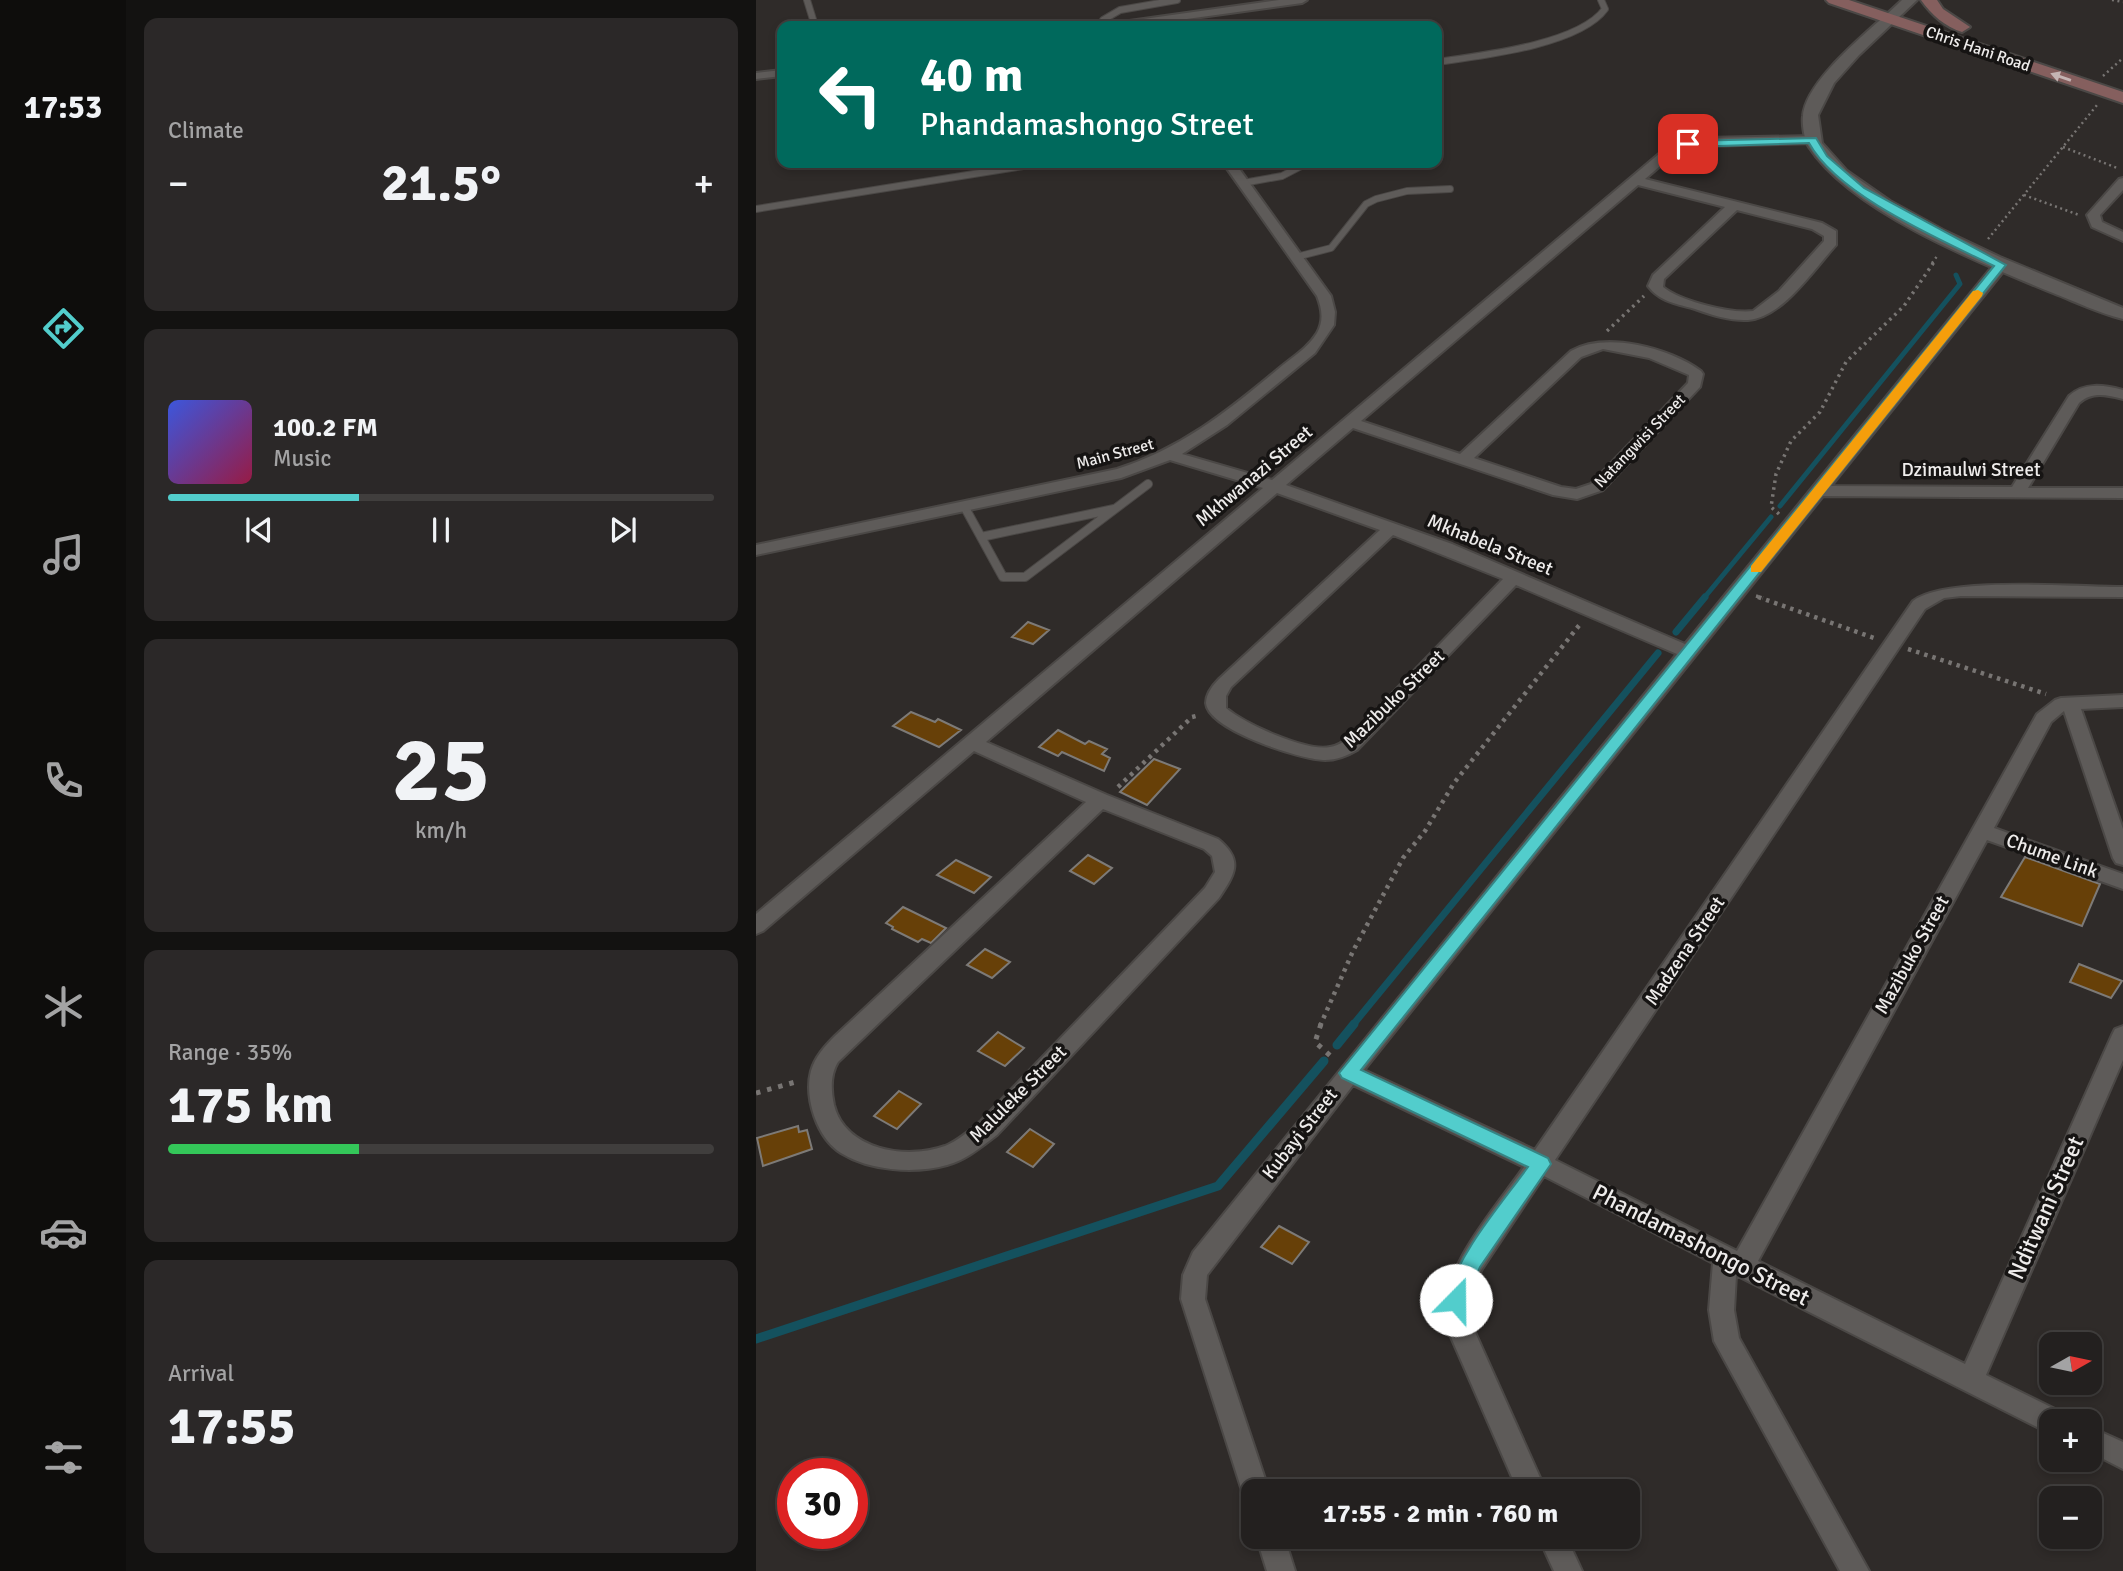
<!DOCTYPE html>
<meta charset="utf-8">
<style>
:root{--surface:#23201f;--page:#2b2828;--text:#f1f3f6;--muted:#a3a3a4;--line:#403e3d;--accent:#52cdcc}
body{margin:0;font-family:Signika,sans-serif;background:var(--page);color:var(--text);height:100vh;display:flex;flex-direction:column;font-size:26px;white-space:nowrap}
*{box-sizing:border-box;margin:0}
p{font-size:23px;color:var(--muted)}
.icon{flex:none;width:38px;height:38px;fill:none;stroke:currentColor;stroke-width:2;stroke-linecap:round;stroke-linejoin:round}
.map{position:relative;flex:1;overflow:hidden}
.drawer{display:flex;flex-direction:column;gap:18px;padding:18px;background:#131211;width:630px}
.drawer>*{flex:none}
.hud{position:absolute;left:21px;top:21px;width:665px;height:147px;border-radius:14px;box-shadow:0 4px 10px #0003,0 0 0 2px var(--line);background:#00695c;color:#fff;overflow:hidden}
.needle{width:46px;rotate:81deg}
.controls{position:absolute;left:1283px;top:1332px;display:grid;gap:14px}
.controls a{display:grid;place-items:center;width:63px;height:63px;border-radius:14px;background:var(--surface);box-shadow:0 4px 10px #0003,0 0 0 2px var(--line);font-size:35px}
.speed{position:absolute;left:21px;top:1458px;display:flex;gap:14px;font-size:35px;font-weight:700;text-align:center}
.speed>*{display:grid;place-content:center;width:91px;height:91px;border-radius:50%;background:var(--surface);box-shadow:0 4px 10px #0003,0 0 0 2px var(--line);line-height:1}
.speed .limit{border:10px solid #d22;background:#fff;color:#111}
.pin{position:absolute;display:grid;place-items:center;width:60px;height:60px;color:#fff;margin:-30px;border-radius:14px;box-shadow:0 4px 10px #0006}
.me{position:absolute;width:77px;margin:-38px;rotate:22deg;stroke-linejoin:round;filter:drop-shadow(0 0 5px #0008)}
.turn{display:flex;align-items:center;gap:24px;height:147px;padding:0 28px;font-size:32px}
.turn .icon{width:91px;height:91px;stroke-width:2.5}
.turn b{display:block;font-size:49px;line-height:60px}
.big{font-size:52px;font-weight:700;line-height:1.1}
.drawer .card{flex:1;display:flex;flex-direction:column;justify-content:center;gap:10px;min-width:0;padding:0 24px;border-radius:14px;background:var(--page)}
.drawer .dial{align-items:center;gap:0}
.dial b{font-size:91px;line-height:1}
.song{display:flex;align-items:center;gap:21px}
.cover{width:84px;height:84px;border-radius:10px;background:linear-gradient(135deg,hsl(230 70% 55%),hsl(340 70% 35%))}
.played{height:7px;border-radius:4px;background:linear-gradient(90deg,var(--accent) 35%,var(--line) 35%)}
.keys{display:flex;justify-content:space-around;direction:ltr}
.heat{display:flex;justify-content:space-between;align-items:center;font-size:38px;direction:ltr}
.charge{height:10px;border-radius:5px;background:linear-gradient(90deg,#34c759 35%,var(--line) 0)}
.trip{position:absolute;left:485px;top:1479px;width:399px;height:70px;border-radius:14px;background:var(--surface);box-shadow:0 4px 10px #0003,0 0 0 2px var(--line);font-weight:700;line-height:70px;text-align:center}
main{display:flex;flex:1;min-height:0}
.dock{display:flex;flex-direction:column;width:126px;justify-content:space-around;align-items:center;background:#0e0d0c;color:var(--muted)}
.dock .icon{width:49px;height:49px}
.dock .active{color:var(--accent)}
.dock b{font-size:32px;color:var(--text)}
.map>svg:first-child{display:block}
</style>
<main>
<nav class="dock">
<b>17:53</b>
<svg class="icon active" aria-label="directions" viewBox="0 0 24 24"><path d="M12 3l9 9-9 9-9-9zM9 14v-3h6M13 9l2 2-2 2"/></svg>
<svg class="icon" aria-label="music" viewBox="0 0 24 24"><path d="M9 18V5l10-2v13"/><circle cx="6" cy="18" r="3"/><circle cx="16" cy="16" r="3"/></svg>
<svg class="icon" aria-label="phone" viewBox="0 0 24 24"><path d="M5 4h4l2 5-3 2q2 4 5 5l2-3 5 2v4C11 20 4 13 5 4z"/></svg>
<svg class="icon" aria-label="climate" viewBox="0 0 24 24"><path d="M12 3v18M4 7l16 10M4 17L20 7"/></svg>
<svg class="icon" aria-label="car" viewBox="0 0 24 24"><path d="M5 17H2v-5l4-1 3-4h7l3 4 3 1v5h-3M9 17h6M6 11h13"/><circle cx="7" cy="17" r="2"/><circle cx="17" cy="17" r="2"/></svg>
<svg class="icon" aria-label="filters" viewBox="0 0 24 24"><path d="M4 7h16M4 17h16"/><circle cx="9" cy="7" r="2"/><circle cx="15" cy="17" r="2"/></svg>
</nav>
<section class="drawer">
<div class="card"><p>Climate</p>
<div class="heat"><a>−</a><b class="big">21.5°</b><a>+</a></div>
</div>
<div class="card">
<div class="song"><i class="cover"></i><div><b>100.2 FM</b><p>Music</p></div></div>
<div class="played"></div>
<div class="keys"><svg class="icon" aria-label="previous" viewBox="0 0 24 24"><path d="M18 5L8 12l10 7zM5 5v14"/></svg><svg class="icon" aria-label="pause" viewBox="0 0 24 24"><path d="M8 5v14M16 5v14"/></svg><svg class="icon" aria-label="next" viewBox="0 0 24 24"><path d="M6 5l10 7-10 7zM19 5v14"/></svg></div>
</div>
<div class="card dial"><b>25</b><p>km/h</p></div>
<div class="card"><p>Range · 35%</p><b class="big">175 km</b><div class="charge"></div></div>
<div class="card"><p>Arrival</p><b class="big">17:55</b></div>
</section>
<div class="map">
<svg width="1367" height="1571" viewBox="0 0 1367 1571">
<rect width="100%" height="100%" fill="#2f2b29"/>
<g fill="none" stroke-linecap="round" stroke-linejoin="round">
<!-- stream-far2 -->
<path stroke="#14515e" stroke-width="5" d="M 1024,506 L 1204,284 L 1200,275
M 948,598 L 1015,517"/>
<!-- stream-far1 -->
<path stroke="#14515e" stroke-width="7" d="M 920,632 L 949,597
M 596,1026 L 902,653"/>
<!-- stream -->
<path stroke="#14515e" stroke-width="9" d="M 581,1045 L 598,1024
M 0,1339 L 462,1186 L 568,1061"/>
</g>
<!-- building -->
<path fill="#674008" stroke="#7d7a77" stroke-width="2" d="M 272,622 L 293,630 L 277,644 L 256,637 Z
M 155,712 L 179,722 L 182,719 L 205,730 L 183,747 L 137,726 Z
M 302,730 L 329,744 L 333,741 L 351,749 L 346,754 L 354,758 L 348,771 L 306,752 L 302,756 L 283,747 Z
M 398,759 L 424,769 L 391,805 L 364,792 Z
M 332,855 L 356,868 L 338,884 L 314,871 Z
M 1269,857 L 1344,884 L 1326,926 L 1245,897 Z
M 200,860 L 235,877 L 218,893 L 181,875 Z
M 147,907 L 190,928 L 175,943 L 166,939 L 162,942 L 136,929 L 137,927 L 130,923 Z
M 229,949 L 254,962 L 236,978 L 211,965 Z
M 1323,964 L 1366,981 L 1355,998 L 1314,982 Z
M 242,1032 L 268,1048 L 249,1066 L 222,1051 Z
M 143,1091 L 165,1104 L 141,1129 L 118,1116 Z
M 42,1126 L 43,1132 L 51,1130 L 56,1149 L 7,1166 L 1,1138 Z
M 274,1129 L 298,1144 L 277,1167 L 251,1152 Z
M 523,1226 L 553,1242 L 536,1264 L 505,1247 Z"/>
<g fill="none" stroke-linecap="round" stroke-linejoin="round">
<defs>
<path id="service-far1" d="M 51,0 L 59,26
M 347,26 L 347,20 L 364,10 L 421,0
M 681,62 C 723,56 823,45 849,9 L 845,0
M 487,183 L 526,176 L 551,163
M 0,209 L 286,163
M 540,257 L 575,248 L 610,204 L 620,199 L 651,191 L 694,189"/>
<path id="service" d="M 208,506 L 247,577 L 269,577 L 392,484
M 225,537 L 358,509"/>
<path id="minor" d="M 523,0 L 551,0 L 546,3 L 380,26 L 354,26 L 359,23 Z
M 26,70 L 26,76 L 0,79 L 0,73 Z
M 1057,136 L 1063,140 L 1061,143 L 947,146 L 918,154 L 889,179 L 1066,223 L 1080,231 L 1080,245 C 1058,269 1026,318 992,320 C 974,321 956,315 939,309 C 922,304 904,302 892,286 L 897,275 L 969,207 L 882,185 L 605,421 L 704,454 L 815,351 C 850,331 914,348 945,371 L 947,374 L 944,387 L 847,490 L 821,499 L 797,495 L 597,428 L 530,485 L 696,544 L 929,644 L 1240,262 L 1245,261 L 1252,265 L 1250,268 L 1075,486 L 1256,487 L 1313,396 C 1328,382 1348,385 1367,390 L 1367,399 C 1351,395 1336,391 1323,403 L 1272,488 L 1367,488 L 1367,498 L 1067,496 L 608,1070 L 779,1150 L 1157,601 C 1190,576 1320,587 1367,587 L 1367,597 L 1205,596 L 1188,598 L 1169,609 L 799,1160 L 981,1251 L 1281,714 L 1299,700 L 1305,698 L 1367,695 L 1367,707 L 1325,709 L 1367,829 L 1367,865 L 1360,863 L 1357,858 L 1308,711 L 1295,722 L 1238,828 L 1367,874 L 1367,889 L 1231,840 L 1002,1261 L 1209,1364 L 1356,1035 L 1359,1029 L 1367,1026 L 1367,1060 L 1230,1375 L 1305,1412 L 1309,1421 L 1295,1421 L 1295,1433 L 1287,1430 L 980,1275 L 978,1310 L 983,1338 L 1113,1571 L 1084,1571 L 958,1341 L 953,1310 L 957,1263 L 788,1176 L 726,1269 C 716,1286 713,1302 714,1321 L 790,1491 L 762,1491 L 688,1321 C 686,1266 738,1210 768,1167 L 597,1085 L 451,1275 L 449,1299 L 513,1491 L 497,1491 L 497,1503 L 489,1500 L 425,1299 L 427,1275 L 437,1252 L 921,654 L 760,585 L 601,750 C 591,756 580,760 569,760 C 546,760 452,730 450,703 C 450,694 457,685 463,679 L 624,530 L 521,493 L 230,742 L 351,795 L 462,839 C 488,860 479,874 463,898 L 241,1135 C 225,1147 210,1160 191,1165 C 159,1174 114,1171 85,1153 C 61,1138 48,1098 55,1071 C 59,1057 69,1046 79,1036 L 330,802 L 218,751 L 7,931 L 0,934 L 0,914 L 507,488 L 414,460 L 365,478 L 0,555 L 0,545 L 361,469 C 424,449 472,411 521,370 C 535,358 552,348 561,333 C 568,321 566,309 561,296 L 467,163 L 479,163 L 575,296 L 579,312 L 578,325 L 559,353 L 471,425 L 426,454 L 516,480 L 910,148 L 946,138 ZM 981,210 L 1056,229 L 1068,236 L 1068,241 L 1023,291 L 997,311 C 975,314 924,301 907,287 L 908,279 ZM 847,349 L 893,358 L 933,375 L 932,383 L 835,484 L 820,489 L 805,487 L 718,458 L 825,357 ZM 637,535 L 747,579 L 598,733 C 592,738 584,746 574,747 C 550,752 489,724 470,708 L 470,696 L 475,687 ZM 347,809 L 448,849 L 456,856 L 459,872 L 449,888 L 225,1121 C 214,1130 202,1141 189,1146 C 150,1160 89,1150 78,1105 C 75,1091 74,1075 82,1062 Z
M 1367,178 L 1367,190 L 1344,215 L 1346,222 L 1367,232 L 1367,241 L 1336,227 L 1331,215 L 1363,179 Z
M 1334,1427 L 1367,1442 L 1367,1469 L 1334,1452 Z
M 500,1536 L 528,1536 L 539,1571 L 511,1571 Z
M 782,1536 L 810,1536 L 826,1571 L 798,1571 Z"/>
<path id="tertiary" d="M 1146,0 L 1161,0 L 1103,55 L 1078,83 L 1062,115 L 1066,143 L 1091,171 L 1134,201 L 1187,230 L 1244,257 L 1367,308 L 1367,319 C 1343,313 1320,302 1297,293 C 1226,264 1095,212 1053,147 C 1048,140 1046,123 1047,116 C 1050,78 1120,26 1146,0 Z"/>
<path id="secondary" d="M 1070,0 L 1093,0 L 1367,92 L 1367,103 L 1073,3 Z
M 1165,0 L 1181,0 L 1187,9 L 1214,27 L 1206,32 C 1189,27 1175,14 1165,0 Z"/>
</defs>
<!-- service-far1 casing -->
<use href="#service-far1" stroke="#4b4846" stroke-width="8"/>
<!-- service casing -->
<use href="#service" stroke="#4b4846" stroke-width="10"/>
<!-- minor casing -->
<use href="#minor" stroke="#4b4846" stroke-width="4"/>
<!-- tertiary casing -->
<use href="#tertiary" stroke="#4b4846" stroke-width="4"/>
<!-- secondary casing -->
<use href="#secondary" stroke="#4b4846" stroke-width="4"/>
<!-- path-far3 -->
<path stroke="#787573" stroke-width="2.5" stroke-dasharray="2 3.5" stroke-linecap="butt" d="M 1356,0 L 1367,2
M 1347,76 L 1367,58
M 1307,147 L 1361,168
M 1268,195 L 1323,215
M 1232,239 L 1341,105
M 1176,263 L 1182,255"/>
<!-- path-far2 -->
<path stroke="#787573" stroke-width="3.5" stroke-dasharray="2.5 4.5" stroke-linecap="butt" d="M 851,331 L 888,296
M 1023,514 L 1015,507 L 1020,474 L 1035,441 L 1064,412 L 1090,362 L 1148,306 L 1178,262
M 1000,596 L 1007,598"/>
<!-- path-far1 -->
<path stroke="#787573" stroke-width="4.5" stroke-dasharray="3.5 5" stroke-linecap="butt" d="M 1002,597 L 1121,639
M 1152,649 L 1290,694
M 362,787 L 436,717 L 444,715
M 564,1026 L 597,951 L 647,858 L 669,831 L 698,783 L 825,623"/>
<!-- path -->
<path stroke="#787573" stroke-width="5" stroke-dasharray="4.5 7" stroke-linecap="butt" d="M 565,1024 L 559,1042 L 579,1060
M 0,1093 L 43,1081"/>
<!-- service-far1 -->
<use href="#service-far1" stroke="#5e5b59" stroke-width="6"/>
<!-- service -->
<use href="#service" stroke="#5e5b59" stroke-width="8"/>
<!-- minor -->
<use href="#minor" fill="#5e5b59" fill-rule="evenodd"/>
<!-- tertiary -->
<use href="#tertiary" fill="#5e5b59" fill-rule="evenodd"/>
<!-- secondary -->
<use href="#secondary" fill="#855f5e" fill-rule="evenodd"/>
</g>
<!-- one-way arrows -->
<defs><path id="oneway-solid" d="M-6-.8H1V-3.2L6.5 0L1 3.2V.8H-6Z" transform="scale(1.75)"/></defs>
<use fill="#c4b4b3" href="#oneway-solid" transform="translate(1305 77) rotate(-161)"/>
<!-- route -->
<path fill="#52cdcc" stroke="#358585" stroke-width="2" d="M 1060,138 L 1071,156 L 1108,188 L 1250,265 L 605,1070 L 792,1158 L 795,1164 L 724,1267 L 707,1307 L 700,1310 L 692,1307 L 689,1300 C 704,1251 742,1208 772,1167 L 586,1078 L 583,1073 L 1238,266 C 1184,239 1082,196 1053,143 L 932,147 L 927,144 L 932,141 Z"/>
<!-- slow -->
<path fill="#f59e0b" d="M 1222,290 L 1227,293 L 1226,296 L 1005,572 L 995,572 L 995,566 L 1217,291 Z"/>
<g text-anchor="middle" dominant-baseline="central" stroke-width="7" stroke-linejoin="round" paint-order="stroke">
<!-- far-street labels -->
<g font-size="16" fill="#eeeceb" stroke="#161413">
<text transform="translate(1222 49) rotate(19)">Chris Hani Road</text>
<text transform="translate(884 441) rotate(-46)">Natangwisi Street</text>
<text transform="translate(359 454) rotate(-15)">Main Street</text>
</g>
<!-- street labels -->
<g font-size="19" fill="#eeeceb" stroke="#161413">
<text x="1215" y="470">Dzimaulwi Street</text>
<text transform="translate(498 476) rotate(-40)">Mkhwanazi Street</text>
<text transform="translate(734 545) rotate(22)">Mkhabela Street</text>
<text transform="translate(638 699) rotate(-44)">Mazibuko Street</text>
<text transform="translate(1296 856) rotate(20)">Chume Link</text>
<text transform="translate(929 951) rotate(-56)">Madzena Street</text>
<text transform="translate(1156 955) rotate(-61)">Mazibuko Street</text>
<text transform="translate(262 1094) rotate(-45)">Maluleke Street</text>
<text transform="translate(544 1134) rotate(-52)">Kubayi Street</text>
</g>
<!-- near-street labels -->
<g font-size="23" fill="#eeeceb" stroke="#161413">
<text transform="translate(1290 1208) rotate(-66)">Nditwani Street</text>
<text transform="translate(945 1245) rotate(27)">Phandamashongo Street</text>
</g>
</g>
</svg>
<div class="controls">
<a><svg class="needle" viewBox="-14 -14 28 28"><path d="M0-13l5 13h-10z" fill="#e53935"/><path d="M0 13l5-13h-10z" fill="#a3a3a4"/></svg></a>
<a>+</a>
<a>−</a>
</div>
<div class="speed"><div class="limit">30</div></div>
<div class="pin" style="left:932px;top:144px;background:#d93025"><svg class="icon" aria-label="arrive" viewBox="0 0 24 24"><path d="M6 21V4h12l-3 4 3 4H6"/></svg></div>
<svg class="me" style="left:700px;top:1300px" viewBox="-20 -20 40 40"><circle r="19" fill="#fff"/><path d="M0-13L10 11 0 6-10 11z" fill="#52cdcc"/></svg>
<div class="trip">17:55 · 2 min · 760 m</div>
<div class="hud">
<div class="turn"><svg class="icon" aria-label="left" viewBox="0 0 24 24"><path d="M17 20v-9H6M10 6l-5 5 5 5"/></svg><div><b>40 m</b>Phandamashongo Street</div></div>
</div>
</div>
</main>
